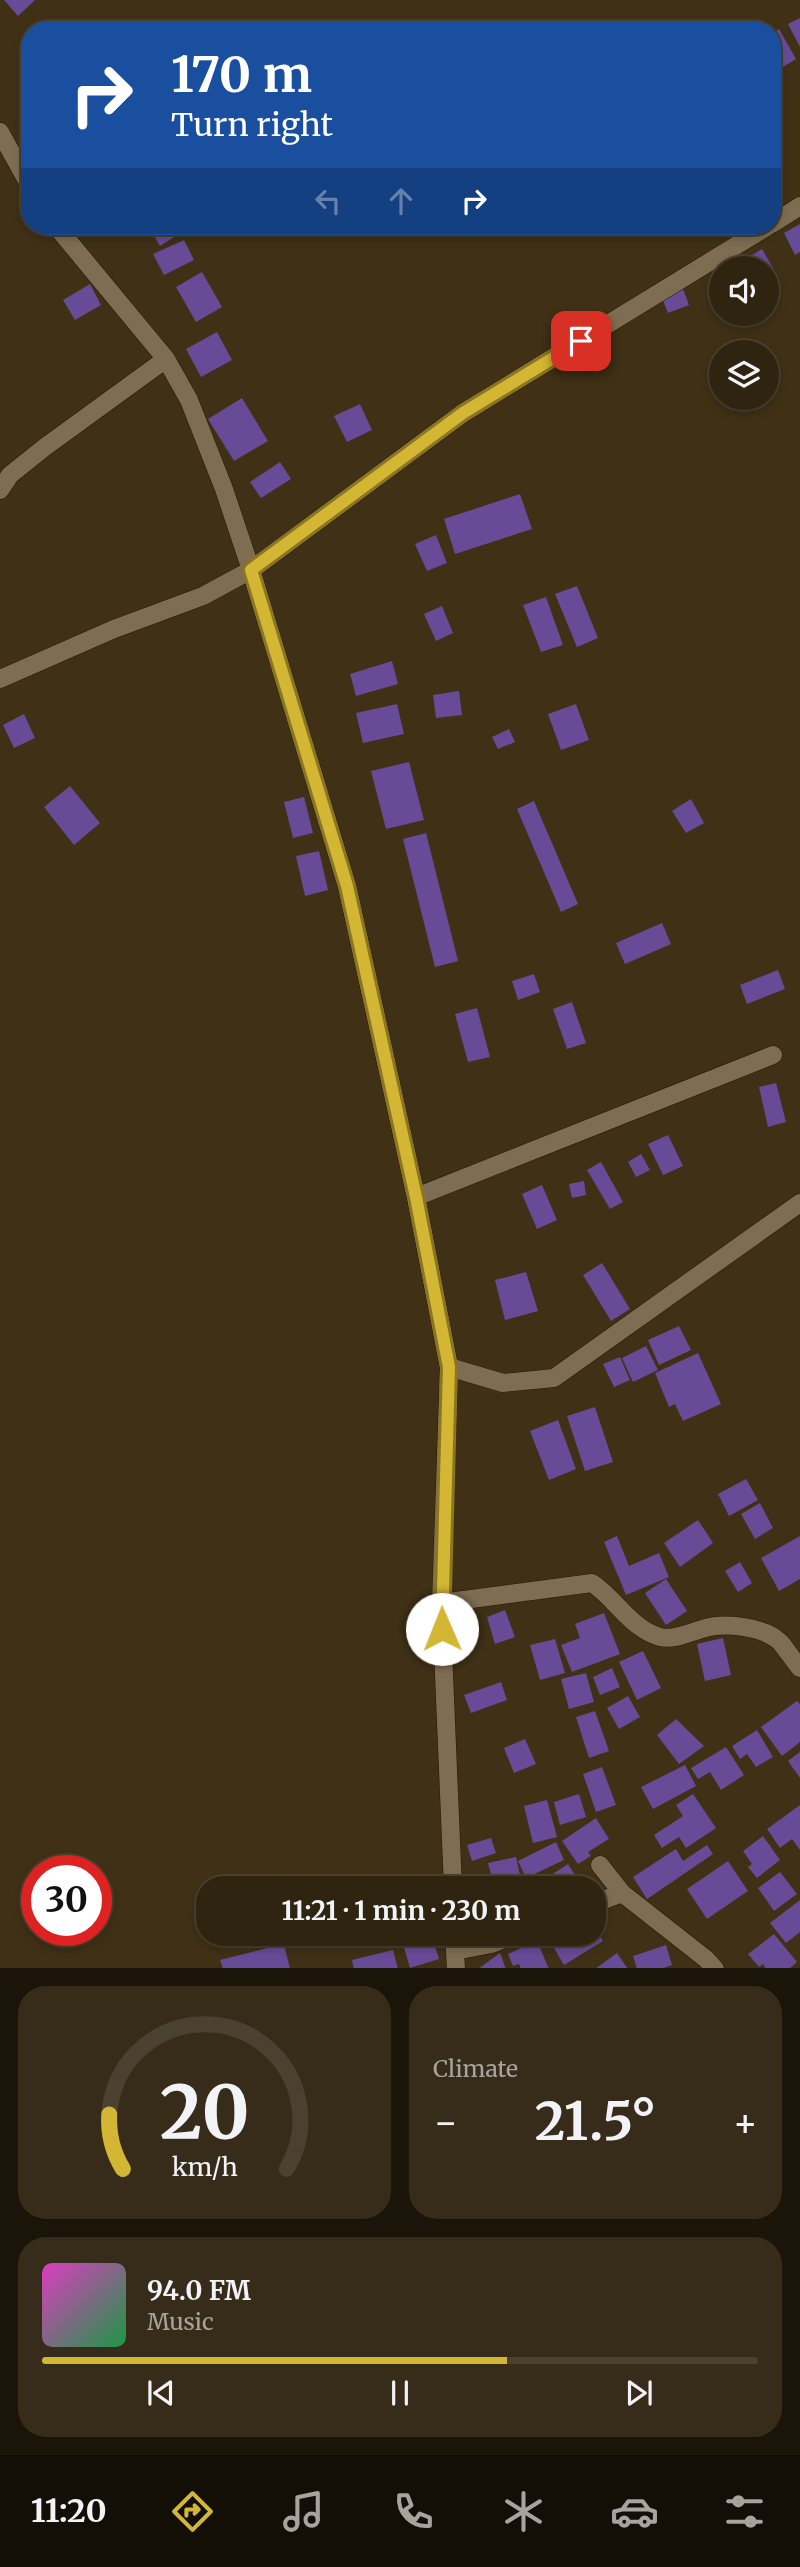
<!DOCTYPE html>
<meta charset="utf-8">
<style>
:root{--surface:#2f2410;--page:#372c19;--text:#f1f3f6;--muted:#a7a49f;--line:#4a4130;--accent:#d4b635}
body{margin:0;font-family:Merriweather,serif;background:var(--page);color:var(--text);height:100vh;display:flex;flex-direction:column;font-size:26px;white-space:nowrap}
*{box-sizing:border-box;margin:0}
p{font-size:23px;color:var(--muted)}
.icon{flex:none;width:38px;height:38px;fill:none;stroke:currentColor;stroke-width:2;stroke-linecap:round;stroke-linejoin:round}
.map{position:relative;height:1968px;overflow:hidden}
.panel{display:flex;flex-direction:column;gap:18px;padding:18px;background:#1a1409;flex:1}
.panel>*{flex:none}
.hud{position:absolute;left:21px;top:21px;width:760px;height:214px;border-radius:28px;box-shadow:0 4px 10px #0003,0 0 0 2px var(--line);background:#1a4fa0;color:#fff;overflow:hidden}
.tools{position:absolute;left:709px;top:256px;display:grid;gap:14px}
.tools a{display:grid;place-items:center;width:70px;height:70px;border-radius:50%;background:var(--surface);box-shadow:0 4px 10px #0003,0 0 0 2px var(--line);font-size:35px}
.speed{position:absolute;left:21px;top:1855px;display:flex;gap:14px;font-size:35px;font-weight:700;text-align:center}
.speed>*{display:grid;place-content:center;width:91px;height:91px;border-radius:50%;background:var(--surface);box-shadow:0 4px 10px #0003,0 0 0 2px var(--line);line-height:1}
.speed .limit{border:10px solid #d22;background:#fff;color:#111}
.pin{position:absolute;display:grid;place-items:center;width:60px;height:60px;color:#fff;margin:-30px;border-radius:14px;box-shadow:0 4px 10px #0006}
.me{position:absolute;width:77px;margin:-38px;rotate:359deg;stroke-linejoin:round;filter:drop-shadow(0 0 5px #0008)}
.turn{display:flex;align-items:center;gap:24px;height:147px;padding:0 35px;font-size:32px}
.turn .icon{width:91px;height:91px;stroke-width:2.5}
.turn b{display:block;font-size:49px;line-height:60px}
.lanes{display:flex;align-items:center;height:66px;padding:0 35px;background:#0003;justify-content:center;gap:35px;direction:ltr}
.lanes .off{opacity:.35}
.big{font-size:52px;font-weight:700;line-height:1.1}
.panel .card{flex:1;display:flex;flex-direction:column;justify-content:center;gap:10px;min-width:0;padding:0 24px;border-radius:28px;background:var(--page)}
.panel .dial{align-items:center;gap:0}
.dial svg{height:182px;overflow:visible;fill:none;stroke:var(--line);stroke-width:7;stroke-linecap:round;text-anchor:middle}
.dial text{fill:var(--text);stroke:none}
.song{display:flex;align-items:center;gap:21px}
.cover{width:84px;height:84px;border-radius:10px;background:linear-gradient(135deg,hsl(310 70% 55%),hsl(140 70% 35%))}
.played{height:7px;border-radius:4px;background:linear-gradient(90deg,var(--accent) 65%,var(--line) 65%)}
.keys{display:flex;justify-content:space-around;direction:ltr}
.heat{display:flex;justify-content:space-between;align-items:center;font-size:38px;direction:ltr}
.panel .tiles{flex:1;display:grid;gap:18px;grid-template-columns:1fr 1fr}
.card:last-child{grid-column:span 2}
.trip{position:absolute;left:196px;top:1876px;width:410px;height:70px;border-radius:28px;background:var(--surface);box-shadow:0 4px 10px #0003,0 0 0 2px var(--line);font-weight:700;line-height:70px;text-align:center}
.menu{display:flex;height:112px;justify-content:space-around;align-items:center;background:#130e06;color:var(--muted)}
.menu .icon{width:49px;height:49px}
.menu .current{color:var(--accent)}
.menu b{font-size:32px;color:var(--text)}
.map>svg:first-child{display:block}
</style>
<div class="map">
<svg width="800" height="1969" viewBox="0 0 800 1969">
<rect width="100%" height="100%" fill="#3f3016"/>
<!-- building -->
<path fill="#684b97" d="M 4,0 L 35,0 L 18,16 Z
M 800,18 L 800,47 L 788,24 Z
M 779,29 L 796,59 L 776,71 L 772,64 L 772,33 Z
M 800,224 L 800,252 L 795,255 L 784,233 Z
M 137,226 L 156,226 L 139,232 Z
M 166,226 L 178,226 L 182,232 L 160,246 L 153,234 Z
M 184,240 L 194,260 L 164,275 L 153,254 Z
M 762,249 L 773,268 L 766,272 L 766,268 L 730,268 Z
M 202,272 L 222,307 L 196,322 L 176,287 Z
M 90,284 L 101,305 L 75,320 L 63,300 Z
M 682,286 L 689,305 L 668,313 L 661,295 Z
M 217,332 L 232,360 L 201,377 L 186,349 Z
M 242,398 L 268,441 L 234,461 L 208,419 Z
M 360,404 L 372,430 L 347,442 L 334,416 Z
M 280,462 L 291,479 L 261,498 L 250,482 Z
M 520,494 L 532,529 L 455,554 L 444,519 Z
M 436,535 L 447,563 L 427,571 L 415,544 Z
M 577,586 L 598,638 L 577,647 L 555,594 Z
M 546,597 L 563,645 L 541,652 L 523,605 Z
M 442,606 L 453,633 L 436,641 L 424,614 Z
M 392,661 L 398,684 L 356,696 L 350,674 Z
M 459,691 L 462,715 L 436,718 L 433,695 Z
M 397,704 L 404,734 L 363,743 L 356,713 Z
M 576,704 L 589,740 L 561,750 L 548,714 Z
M 24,714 L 35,738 L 14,748 L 3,725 Z
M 509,729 L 515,742 L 498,749 L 492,737 Z
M 409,762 L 424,820 L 386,829 L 371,771 Z
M 70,786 L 100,823 L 74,845 L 44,807 Z
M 304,797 L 313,833 L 293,838 L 284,802 Z
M 691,799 L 704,823 L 686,833 L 672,811 Z
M 534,801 L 578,904 L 561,912 L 517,809 Z
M 426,833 L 458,961 L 435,967 L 403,839 Z
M 319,851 L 328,890 L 305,896 L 296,856 Z
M 662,923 L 671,944 L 625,964 L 616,943 Z
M 778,970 L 785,989 L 747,1004 L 740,985 Z
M 534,974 L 540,992 L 518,1000 L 512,981 Z
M 572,1002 L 586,1043 L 567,1049 L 553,1009 Z
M 477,1008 L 490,1057 L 468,1062 L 455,1014 Z
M 776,1083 L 786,1122 L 768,1127 L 759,1087 Z
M 668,1135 L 683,1166 L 663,1175 L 648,1144 Z
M 641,1154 L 650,1170 L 636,1177 L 628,1162 Z
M 601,1162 L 623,1202 L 610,1209 L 587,1170 Z
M 584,1181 L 586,1195 L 572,1198 L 569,1184 Z
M 542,1185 L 557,1220 L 537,1229 L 522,1194 Z
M 602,1263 L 630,1309 L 611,1321 L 583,1275 Z
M 526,1272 L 538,1311 L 505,1320 L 495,1280 Z
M 679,1326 L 691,1350 L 659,1365 L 648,1340 Z
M 646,1346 L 658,1370 L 633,1382 L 622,1358 Z
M 698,1353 L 721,1404 L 683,1421 L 675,1404 L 669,1407 L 655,1373 Z
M 620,1357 L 630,1380 L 614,1387 L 603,1364 Z
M 595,1407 L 613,1462 L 585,1471 L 567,1416 Z
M 558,1420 L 576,1469 L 549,1480 L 530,1431 Z
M 746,1479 L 758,1500 L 729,1516 L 718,1494 Z
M 760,1503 L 773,1528 L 755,1539 L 741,1514 Z
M 698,1520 L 713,1543 L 680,1567 L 664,1543 Z
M 617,1536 L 629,1566 L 659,1553 L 669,1577 L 626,1595 L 604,1542 Z
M 800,1536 L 800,1579 L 779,1591 L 761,1558 Z
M 740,1562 L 752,1583 L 738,1592 L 725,1571 Z
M 666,1579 L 687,1611 L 666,1625 L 645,1593 Z
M 505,1610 L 515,1637 L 495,1644 L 487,1617 Z
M 604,1613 L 620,1654 L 572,1672 L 561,1645 L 580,1638 L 575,1624 Z
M 723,1638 L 731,1675 L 705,1681 L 697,1644 Z
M 555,1639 L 565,1673 L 540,1680 L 530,1645 Z
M 643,1651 L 661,1688 L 637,1700 L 619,1662 Z
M 612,1668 L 620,1687 L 600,1695 L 593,1677 Z
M 586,1673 L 594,1702 L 569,1709 L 561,1679 Z
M 501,1682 L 507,1700 L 471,1713 L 464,1695 Z
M 628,1696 L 640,1717 L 619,1729 L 607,1708 Z
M 797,1701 L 800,1704 L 800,1742 L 782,1756 L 761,1727 Z
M 595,1711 L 609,1751 L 589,1758 L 576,1717 Z
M 676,1719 L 704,1746 L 679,1764 L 657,1735 Z
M 757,1730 L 773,1757 L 756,1767 L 747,1754 L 740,1759 L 732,1746 Z
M 525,1739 L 536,1764 L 514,1773 L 504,1748 Z
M 726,1747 L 744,1775 L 721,1790 L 710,1772 L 698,1779 L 691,1768 Z
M 800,1752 L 800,1778 L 788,1761 Z
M 685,1765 L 696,1786 L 653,1809 L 641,1787 Z
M 602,1767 L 616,1805 L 596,1812 L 583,1774 Z
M 579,1794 L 586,1817 L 560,1825 L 554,1802 Z
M 693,1794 L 716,1828 L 686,1848 L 679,1837 L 662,1848 L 654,1835 L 683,1816 L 676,1805 Z
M 547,1800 L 557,1837 L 533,1843 L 524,1806 Z
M 800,1805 L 800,1850 L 792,1839 L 780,1848 L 767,1829 Z
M 596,1818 L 609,1839 L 588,1852 L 591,1856 L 578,1864 L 562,1841 Z
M 763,1836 L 780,1860 L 757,1878 L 748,1867 L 752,1864 L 743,1851 Z
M 491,1838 L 496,1853 L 472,1861 L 467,1845 Z
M 556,1842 L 564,1860 L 526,1878 L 518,1861 Z
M 707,1845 L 713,1854 L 647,1899 L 633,1877 L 676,1849 L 683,1861 Z
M 516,1857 L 522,1884 L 543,1879 L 545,1888 L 471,1888 L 493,1882 L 488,1863 Z
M 728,1861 L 748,1891 L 707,1919 L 687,1889 Z
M 568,1864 L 580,1883 L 572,1888 L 555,1888 L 548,1877 Z
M 780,1872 L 797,1894 L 774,1911 L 758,1888 Z
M 424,1883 L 425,1888 L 406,1888 L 405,1887 Z
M 800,1900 L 800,1932 L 786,1943 L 770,1923 Z
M 593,1925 L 603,1941 L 564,1965 L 554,1948 L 576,1934 L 593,1934 Z
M 345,1934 L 362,1934 L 365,1944 L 349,1948 Z
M 427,1934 L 431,1934 L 439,1959 L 410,1968 L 402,1941 Z
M 774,1934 L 797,1962 L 789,1969 L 766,1969 L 763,1964 L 759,1967 L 748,1954 Z
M 537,1941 L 549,1969 L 521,1969 L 519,1964 L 513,1966 L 508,1954 Z
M 284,1944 L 290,1969 L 223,1969 L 220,1960 Z
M 666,1945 L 672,1965 L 661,1969 L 637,1969 L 633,1956 Z
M 393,1950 L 398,1969 L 354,1969 L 352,1960 Z
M 500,1953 L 506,1969 L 478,1969 Z
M 617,1953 L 628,1969 L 595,1969 Z"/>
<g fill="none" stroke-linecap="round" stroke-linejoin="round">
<defs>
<path id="street" d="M 0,132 L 30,186
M 772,224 L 800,206
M 0,490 L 10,475 L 45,447 L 166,359
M 0,679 L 114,629 L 203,596 L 251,570 L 224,489 L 189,400 L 166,359 L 56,226
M 416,1197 L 773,1055
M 449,1367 L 503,1383 L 554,1378 L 800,1203
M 441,1603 L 592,1583 C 616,1599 631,1629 660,1637 C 674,1640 689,1633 702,1629 C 723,1622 763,1626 780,1642 C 787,1650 793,1660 800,1668
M 600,1865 L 622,1893 L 706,1959 L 715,1969
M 453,1888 L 441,1603 L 449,1367 L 416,1197 L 347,886 L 251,570 L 463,413 L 768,226
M 593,1904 L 622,1893
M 454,1934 L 456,1969
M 455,1951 L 491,1944 L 517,1934"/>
</defs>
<!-- street casing -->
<use href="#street" stroke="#261800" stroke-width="19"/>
<!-- street -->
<use href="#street" stroke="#7e6d52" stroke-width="18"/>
</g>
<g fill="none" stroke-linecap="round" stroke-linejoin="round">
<defs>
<path id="route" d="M 442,1629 L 449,1367 L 416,1197 L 347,886 L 251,570 L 463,413 L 581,341"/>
</defs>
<!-- route casing -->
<use href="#route" stroke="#8a7622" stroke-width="18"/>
<!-- route -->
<use href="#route" stroke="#d4b635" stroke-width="12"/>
</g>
</svg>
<div class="tools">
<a><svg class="icon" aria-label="sound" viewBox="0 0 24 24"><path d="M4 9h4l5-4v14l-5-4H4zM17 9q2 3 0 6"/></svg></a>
<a><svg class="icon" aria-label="layers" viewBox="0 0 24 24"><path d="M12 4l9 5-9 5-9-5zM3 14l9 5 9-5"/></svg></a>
</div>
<div class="speed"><div class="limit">30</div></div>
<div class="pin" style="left:581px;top:341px;background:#d93025"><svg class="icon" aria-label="arrive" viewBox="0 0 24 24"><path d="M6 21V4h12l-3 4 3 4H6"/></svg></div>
<svg class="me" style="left:442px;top:1629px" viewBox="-20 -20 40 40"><circle r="19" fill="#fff"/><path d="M0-13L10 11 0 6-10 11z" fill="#d4b635"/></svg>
<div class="trip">11:21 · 1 min · 230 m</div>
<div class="hud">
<div class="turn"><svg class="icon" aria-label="right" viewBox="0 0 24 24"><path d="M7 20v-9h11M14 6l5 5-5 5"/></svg><div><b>170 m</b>Turn right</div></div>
<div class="lanes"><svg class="icon off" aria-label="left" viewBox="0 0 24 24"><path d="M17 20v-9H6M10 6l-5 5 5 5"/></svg><svg class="icon off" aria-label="ahead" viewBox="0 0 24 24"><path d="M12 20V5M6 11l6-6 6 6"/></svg><svg class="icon" aria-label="right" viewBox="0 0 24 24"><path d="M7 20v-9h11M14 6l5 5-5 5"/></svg></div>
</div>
</div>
<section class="panel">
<div class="tiles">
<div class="card dial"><svg viewBox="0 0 100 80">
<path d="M14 69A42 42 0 1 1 86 69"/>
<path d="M14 69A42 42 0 0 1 8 45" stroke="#d4b635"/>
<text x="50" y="56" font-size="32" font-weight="700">20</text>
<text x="50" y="72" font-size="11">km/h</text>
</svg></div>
<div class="card"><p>Climate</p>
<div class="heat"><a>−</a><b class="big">21.5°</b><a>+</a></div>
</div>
<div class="card">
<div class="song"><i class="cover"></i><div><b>94.0 FM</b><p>Music</p></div></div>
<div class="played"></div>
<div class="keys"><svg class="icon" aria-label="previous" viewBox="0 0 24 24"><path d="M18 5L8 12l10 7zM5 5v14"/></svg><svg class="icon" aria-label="pause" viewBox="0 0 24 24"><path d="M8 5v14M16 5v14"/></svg><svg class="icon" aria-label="next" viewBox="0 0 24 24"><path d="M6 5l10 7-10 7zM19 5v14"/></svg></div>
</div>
</div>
</section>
<nav class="menu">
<b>11:20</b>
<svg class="icon current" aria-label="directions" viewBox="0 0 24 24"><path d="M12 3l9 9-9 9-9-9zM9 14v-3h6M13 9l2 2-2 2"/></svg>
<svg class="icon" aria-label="music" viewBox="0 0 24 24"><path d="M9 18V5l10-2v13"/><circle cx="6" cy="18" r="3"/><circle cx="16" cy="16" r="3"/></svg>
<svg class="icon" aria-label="phone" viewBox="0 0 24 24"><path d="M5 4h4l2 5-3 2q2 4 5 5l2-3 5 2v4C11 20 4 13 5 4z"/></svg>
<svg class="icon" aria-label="climate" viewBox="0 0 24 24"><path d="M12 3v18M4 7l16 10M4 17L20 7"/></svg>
<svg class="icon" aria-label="car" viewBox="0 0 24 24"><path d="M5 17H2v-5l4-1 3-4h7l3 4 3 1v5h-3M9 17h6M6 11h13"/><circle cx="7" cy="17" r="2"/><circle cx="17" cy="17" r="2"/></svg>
<svg class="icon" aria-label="filters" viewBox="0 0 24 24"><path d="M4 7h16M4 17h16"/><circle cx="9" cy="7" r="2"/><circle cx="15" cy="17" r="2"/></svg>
</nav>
